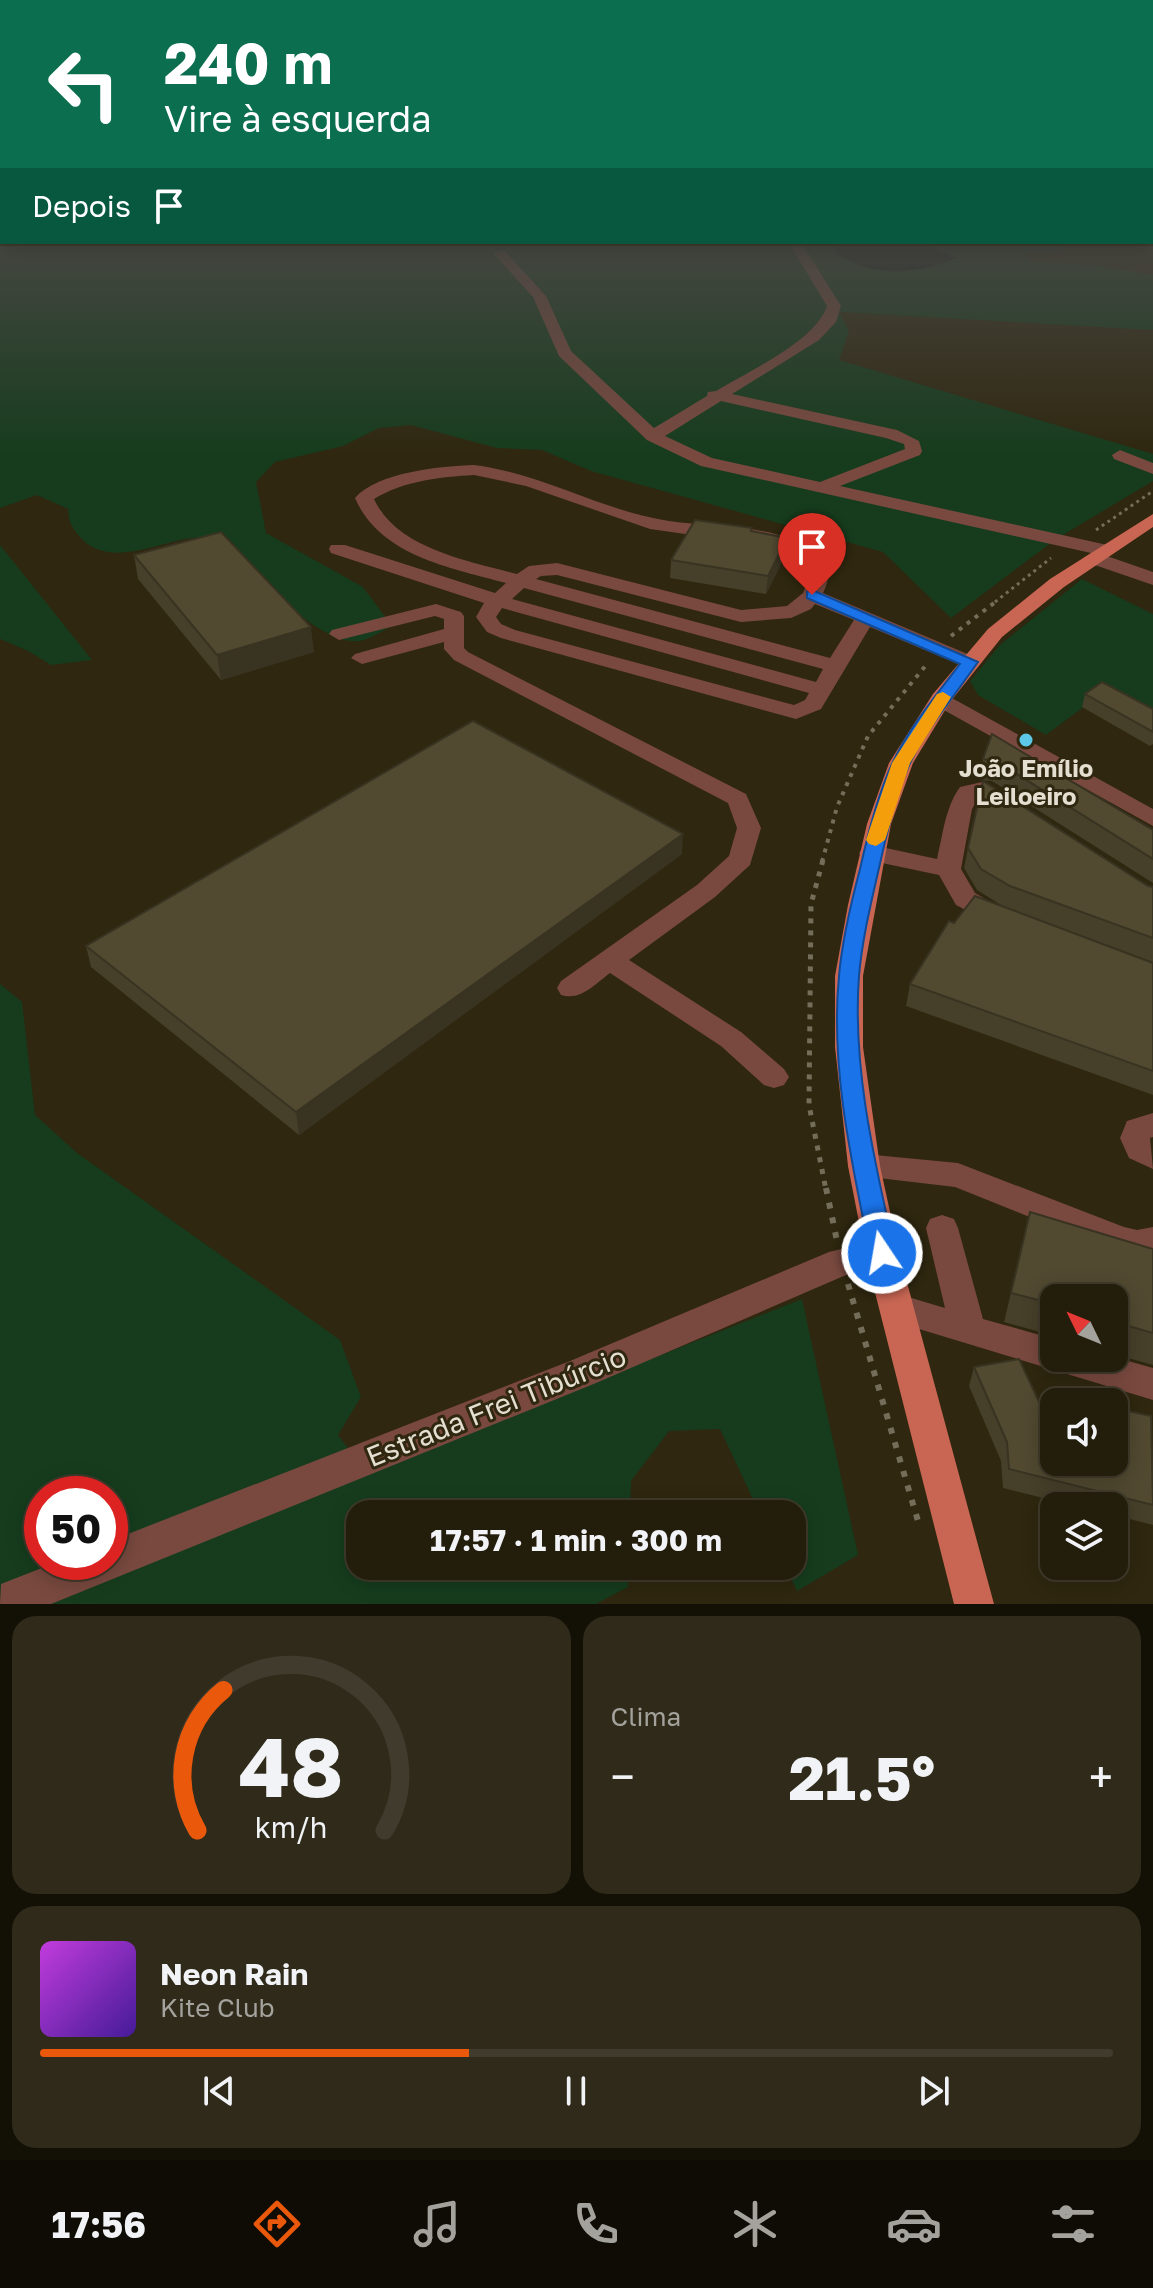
<!DOCTYPE html>
<html lang="pt">
<meta charset="utf-8">
<style>
:root{--surface:#231d0b;--page:#2f2a19;--text:#f1f3f6;--muted:#a3a29d;--line:#403b2c;--accent:#ea580c}
body{margin:0;font-family:"Golos Text",sans-serif;background:var(--page);color:var(--text);height:100vh;display:flex;flex-direction:column;font-size:30px;white-space:nowrap}
*{box-sizing:border-box;margin:0}
p{font-size:26px;color:var(--muted)}
.icon{flex:none;width:44px;height:44px;fill:none;stroke:currentColor;stroke-width:2;stroke-linecap:round;stroke-linejoin:round}
.map{position:relative;height:1604px;overflow:hidden}
.details{display:flex;flex-direction:column;gap:12px;padding:12px;background:#131006;flex:1}
.details>*{flex:none}
.banner{position:absolute;left:0px;top:0px;width:1154px;height:244px;box-shadow:0 4px 20px #0003,0 0 0 2px var(--line);background:#0b6e4f;color:#fff;overflow:hidden}
.needle{width:52px;rotate:313deg}
.fabs{position:absolute;left:1040px;top:1284px;display:grid;gap:16px}
.fabs a{display:grid;place-items:center;width:88px;height:88px;border-radius:16px;background:var(--surface);box-shadow:0 4px 20px #0003,0 0 0 2px var(--line);font-size:40px}
.speed{position:absolute;left:24px;top:1476px;display:flex;gap:16px;font-size:40px;font-weight:700;text-align:center}
.speed>*{display:grid;place-content:center;width:104px;height:104px;border-radius:50%;background:var(--surface);box-shadow:0 4px 20px #0003,0 0 0 2px var(--line);line-height:1}
.speed .limit{border:12px solid #d22;background:#fff;color:#111}
.pin{position:absolute;display:grid;place-items:center;width:68px;height:68px;color:#fff;margin:-82px -34px;border-radius:50% 50% 50% 0;rotate:-45deg;box-shadow:0 0 8px #0007}
.pin .icon{rotate:45deg}
.me{position:absolute;width:88px;margin:-44px;rotate:348deg;stroke-linejoin:round;filter:drop-shadow(0 0 6px #0008)}
.turn{display:flex;align-items:center;gap:28px;height:168px;padding:0 32px;font-size:36px}
.turn .icon{width:104px;height:104px;stroke-width:2.5}
.turn b{display:block;font-size:56px;line-height:68px}
.then{display:flex;align-items:center;height:76px;padding:0 32px;background:#0003;gap:16px;font-size:30px}
.big{font-size:60px;font-weight:700;line-height:1.1}
.details .card{flex:1;display:flex;flex-direction:column;justify-content:center;gap:12px;min-width:0;padding:0 28px;border-radius:24px;background:var(--page)}
.details .dial{align-items:center;gap:0}
.dial svg{height:208px;overflow:visible;fill:none;stroke:var(--line);stroke-width:7;stroke-linecap:round;text-anchor:middle}
.dial text{fill:var(--text);stroke:none}
.song{display:flex;align-items:center;gap:24px}
.cover{width:96px;height:96px;border-radius:12px;background:linear-gradient(135deg,hsl(290 70% 55%),hsl(260 70% 35%))}
.played{height:8px;border-radius:4px;background:linear-gradient(90deg,var(--accent) 40%,var(--line) 40%)}
.keys{display:flex;justify-content:space-around;direction:ltr}
.heat{display:flex;justify-content:space-between;align-items:center;font-size:44px;direction:ltr}
.details .tiles{flex:1;display:grid;gap:12px;grid-template-columns:1fr 1fr}
.card:last-child{grid-column:span 2}
.trip{position:absolute;left:346px;top:1500px;width:460px;height:80px;border-radius:24px;background:var(--surface);box-shadow:0 4px 20px #0003,0 0 0 2px var(--line);font-weight:700;line-height:80px;text-align:center}
.dock{display:flex;height:128px;justify-content:space-around;align-items:center;background:#0e0c04;color:var(--muted)}
.dock .icon{width:56px;height:56px}
.dock .selected{color:var(--accent)}
.dock b{font-size:36px;color:var(--text)}
.map>svg:first-child{display:block}
</style>
<div class="map">
<svg width="1153" height="1604" viewBox="0 0 1153 1604">
<rect width="100%" height="100%" fill="#2f270f"/>
<!-- green -->
<path fill="#163c1d" fill-rule="evenodd" d="M 0,233 L 2,242 L 837,242 L 836,253 L 904,273 L 956,258 L 920,242 L 1075,242 L 1056,251 L 1027,252 L 1027,261 L 1101,266 L 1153,275 L 1153,330 L 839,312 L 849,331 L 839,360 L 1153,454 L 1153,481 L 1056,539 L 951,618 L 883,552 L 591,471 L 542,450 L 497,448 L 411,425 L 379,428 L 343,446 L 275,462 L 256,482 L 266,533 L 363,587 L 392,626 C 384,630 373,637 364,640 C 320,652 252,568 224,540 C 214,539 203,537 193,538 C 157,542 108,570 79,536 C 71,526 69,522 68,509 L 37,495 L 0,508 Z
M 0,545 L 92,660 L 51,665 L 28,651 L 0,639 Z
M 1082,579 L 1153,614 L 1153,716 L 1105,691 L 1046,735 L 978,695 L 970,681 L 1000,645 Z
M 0,984 L 22,1002 L 35,1115 L 77,1153 L 340,1340 L 361,1397 L 338,1435 L 366,1472 L 802,1299 L 858,1555 L 797,1591 L 785,1566 L 792,1566 L 792,1514 L 760,1514 L 720,1429 L 669,1431 L 631,1481 L 630,1514 L 360,1514 L 360,1566 L 629,1566 L 628,1587 L 596,1604 L 0,1604 ZM 42,1494 L 110,1494 L 110,1562 L 42,1562 Z"/>
<!-- water -->
<path fill="#071314" d="M 837,242 L 920,242 L 957,258 C 916,274 873,279 836,253 Z"/>
<g fill="none" stroke-linecap="round" stroke-linejoin="round">
<!-- path-far3 -->
<path stroke="#746d59" stroke-width="3" stroke-dasharray="3 4" stroke-linecap="butt" d="M 1096,530 L 1153,491
M 995,602 L 1051,558"/>
<!-- path-far2 -->
<path stroke="#746d59" stroke-width="4" stroke-dasharray="4 6" stroke-linecap="butt" d="M 951,636 L 998,600
M 822,862 L 837,807 L 868,736 L 927,664"/>
<!-- path-far1 -->
<path stroke="#746d59" stroke-width="5" stroke-dasharray="5 7" stroke-linecap="butt" d="M 823,860 L 811,904 L 809,1105 L 826,1190"/>
<!-- path -->
<path stroke="#746d59" stroke-width="6" stroke-dasharray="6 9" stroke-linecap="butt" d="M 826,1188 L 837,1241
M 848,1284 L 918,1521"/>
<!-- minor -->
<path fill="#79493f" fill-rule="evenodd" d="M 798,244 L 803,245 L 841,306 L 836,322 L 819,340 L 732,394 L 897,430 L 919,441 L 922,451 L 920,455 L 840,486 L 1112,546 L 1114,550 L 1112,554 L 1104,555 L 1153,572 L 1153,585 L 1086,562 L 1083,558 L 1091,553 L 701,466 L 647,440 L 559,356 L 533,297 L 493,253 L 504,250 L 546,296 L 571,351 L 654,428 L 707,396 L 708,392 L 716,391 C 748,371 815,342 827,306 L 792,248 ZM 721,401 L 886,438 L 904,444 L 905,449 L 820,482 L 712,458 L 665,436 Z
M 1120,450 L 1153,463 L 1153,474 L 1114,459 L 1112,455 Z
M 474,465 C 544,474 602,511 669,521 C 717,528 778,523 818,554 C 832,565 830,578 823,593 L 977,658 L 981,662 L 977,666 L 963,666 L 870,627 L 821,709 L 796,719 L 501,638 L 487,632 L 476,617 L 484,603 L 331,553 L 329,549 L 331,545 L 345,545 L 495,593 L 506,583 C 451,568 380,556 355,498 C 377,472 442,466 474,465 ZM 474,475 L 526,486 L 650,529 L 770,546 L 804,562 L 809,567 L 810,576 L 803,593 L 787,606 L 741,610 L 557,563 L 529,566 L 517,574 C 469,561 397,549 374,499 C 403,481 440,477 474,475 ZM 557,575 L 741,622 L 791,618 L 811,609 L 815,604 L 854,620 L 830,658 L 536,579 L 541,576 ZM 524,588 L 823,669 L 816,682 L 512,599 ZM 502,608 L 809,693 L 805,700 L 794,705 L 515,630 L 501,624 L 496,617 Z
M 436,604 L 461,612 L 464,616 L 464,648 L 468,652 L 746,794 L 761,828 L 750,865 L 715,897 L 629,960 L 741,1032 L 784,1069 L 789,1077 L 784,1085 L 774,1088 L 764,1085 L 721,1046 L 610,973 C 595,984 581,1001 561,995 L 557,988 L 561,981 L 697,885 L 729,856 L 737,828 L 728,803 L 454,660 L 444,649 L 444,642 L 362,664 L 351,658 L 355,654 L 444,629 L 444,619 L 435,616 L 339,640 L 329,634 L 332,630 Z
M 941,692 L 1153,809 L 1153,826 L 933,704 L 930,699 Z
M 982,782 L 1017,799 L 1021,804 L 1017,809 L 1001,809 L 979,797 L 972,809 L 961,869 L 975,893 L 1006,911 L 1010,917 L 1006,923 L 997,926 L 956,905 L 939,875 L 863,859 L 859,853 L 863,847 L 872,845 L 937,859 C 943,834 945,808 960,787 Z
M 1153,1113 L 1153,1137 L 1150,1138 L 1153,1169 L 1129,1158 L 1120,1138 L 1127,1121 Z
M 864,1154 L 958,1163 L 1124,1227 L 1137,1230 L 1153,1227 L 1153,1255 L 1137,1258 L 1119,1253 L 955,1187 L 853,1175 L 848,1166 L 853,1157 Z
M 942,1215 L 954,1219 L 958,1228 L 983,1319 L 1054,1339 L 1054,1358 L 1114,1357 L 1153,1368 L 1153,1400 L 886,1319 L 881,1309 L 886,1299 L 898,1294 L 945,1308 L 926,1228 L 930,1219 Z
M 882,1239 L 894,1243 L 899,1253 L 894,1263 L 846,1275 L 596,1383 L 51,1604 L 0,1604 L 1,1584 L 57,1562 L 110,1562 L 110,1541 L 570,1361 L 829,1252 Z"/>
<!-- major -->
<path fill="#c86653" fill-rule="evenodd" d="M 1153,514 L 1153,527 L 1064,587 L 1002,637 L 950,702 L 913,763 L 891,824 L 863,976 L 863,1047 L 880,1166 L 899,1253 L 994,1604 L 954,1604 L 865,1253 L 848,1166 L 835,1047 L 835,976 L 848,905 L 867,824 L 889,763 L 933,694 L 988,629 L 1050,579 Z"/>
</g>
<!-- wall -->
<path fill="#463f29" d="M 752,532 L 785,556 L 766,594 L 670,578 L 671,560 Z
M 134,555 L 314,652 L 221,680 L 138,579 Z
M 1085,694 L 1153,709 L 1153,744 L 1150,746 L 1082,707 Z
M 992,734 L 1153,830 L 1153,883 L 992,781 L 979,780 L 983,759 Z
M 968,848 L 1153,887 L 1153,962 L 1027,915 L 1153,963 L 1153,1095 L 906,1006 L 910,984 L 954,923 L 1004,907 L 977,890 L 964,868 Z
M 682,854 L 299,1135 L 91,967 L 86,946 Z
M 1030,1212 L 1153,1249 L 1153,1365 L 1114,1354 L 1114,1298 L 1054,1298 L 1054,1336 L 1004,1322 Z
M 974,1367 L 1054,1462 L 1153,1460 L 1153,1525 L 1114,1515 L 1114,1506 L 1076,1506 L 1003,1488 L 1001,1461 L 969,1386 Z"/>
<!-- shaded-wall -->
<path fill="#393322" d="M 787,538 L 785,556 L 766,594 L 768,576 Z
M 311,627 L 314,652 L 221,680 L 217,655 Z
M 683,834 L 682,854 L 299,1135 L 296,1112 Z"/>
<!-- building -->
<path fill="#514930" stroke="#393322" stroke-width="2" d="M 695,520 L 752,528 L 751,531 L 787,538 L 768,576 L 671,560 Z
M 221,532 L 311,627 L 217,655 L 134,555 Z
M 1102,682 L 1153,709 L 1153,732 L 1085,694 Z
M 473,721 L 683,834 L 296,1112 L 86,946 Z
M 992,734 L 1153,830 L 1153,859 L 996,761 L 983,759 Z
M 983,781 L 1148,886 L 1153,887 L 1153,938 L 1010,886 L 981,869 L 968,848 Z
M 975,896 L 1153,963 L 1153,1071 L 910,984 L 949,921 L 954,923 Z
M 1030,1212 L 1153,1249 L 1153,1333 L 1125,1325 L 1114,1325 L 1114,1298 L 1054,1298 L 1054,1304 L 1011,1293 Z
M 1019,1359 L 1054,1434 L 1054,1462 L 1114,1462 L 1114,1408 L 1151,1416 L 1153,1505 L 1009,1469 L 1007,1442 L 974,1367 Z"/>
<!-- sky -->
<linearGradient id="sky" x2="0" y2="1"><stop stop-color="#1a1508"/><stop offset="0.51" stop-color="#474742"/><stop offset="1" stop-color="#474742" stop-opacity="0"/></linearGradient>
<rect width="1153" height="457" fill="url(#sky)"/>
<!-- route -->
<path fill="#1a73e8" stroke="#114b97" stroke-width="2" d="M 812,590 L 978,662 C 955,695 928,727 910,763 C 895,796 887,833 879,868 C 871,903 862,940 859,976 C 852,1068 875,1163 895,1253 L 891,1260 L 882,1263 L 874,1260 L 870,1253 C 852,1163 830,1068 839,976 C 842,940 851,903 860,869 C 868,833 877,797 892,764 C 909,728 936,695 960,664 L 807,598 L 807,592 Z"/>
<!-- slow -->
<path fill="#f59e0b" d="M 943,692 L 951,697 L 910,763 L 885,840 L 876,846 L 869,844 L 866,840 L 892,763 L 937,694 Z"/>
<!-- markers -->
<circle fill="#5dc7e8" stroke="#2f270f" stroke-width="3" cx="1026" cy="740" r="8"/>
<g text-anchor="middle" dominant-baseline="central" stroke-width="6" stroke-linejoin="round" paint-order="stroke">
<!-- poi labels -->
<g font-size="24" font-weight="bold" fill="#e4dfd1" stroke="#2f270f">
<text x="1026" y="767">João Emílio<tspan x="1026" dy="28">Leiloeiro</tspan></text>
</g>
<!-- near-street labels -->
<g font-size="28" fill="#e4dfd1" stroke="#2f270f">
<text transform="translate(496 1406) rotate(-22)">Estrada Frei Tibúrcio</text>
</g>
</g>
</svg>
<div class="fabs">
<a><svg class="needle" viewBox="-14 -14 28 28"><path d="M0-13l5 13h-10z" fill="#e53935"/><path d="M0 13l5-13h-10z" fill="#a3a29d"/></svg></a>
<a><svg class="icon" aria-label="sound" viewBox="0 0 24 24"><path d="M4 9h4l5-4v14l-5-4H4zM17 9q2 3 0 6"/></svg></a>
<a><svg class="icon" aria-label="layers" viewBox="0 0 24 24"><path d="M12 4l9 5-9 5-9-5zM3 14l9 5 9-5"/></svg></a>
</div>
<div class="speed"><div class="limit">50</div></div>
<div class="pin" style="left:812px;top:595px;background:#d93025"><svg class="icon" aria-label="arrive" viewBox="0 0 24 24"><path d="M6 21V4h12l-3 4 3 4H6"/></svg></div>
<svg class="me" style="left:882px;top:1253px" viewBox="-20 -20 40 40"><circle r="17" fill="#1a73e8" stroke="#fff" stroke-width="3"/><path d="M0-11L8 9 0 5-8 9z" fill="#fff"/></svg>
<div class="trip">17:57 · 1 min · 300 m</div>
<div class="banner">
<div class="turn"><svg class="icon" aria-label="left" viewBox="0 0 24 24"><path d="M17 20v-9H6M10 6l-5 5 5 5"/></svg><div><b>240 m</b>Vire à esquerda</div></div>
<div class="then">Depois<svg class="icon" aria-label="arrive" viewBox="0 0 24 24"><path d="M6 21V4h12l-3 4 3 4H6"/></svg></div>
</div>
</div>
<section class="details">
<div class="tiles">
<div class="card dial"><svg viewBox="0 0 100 80">
<path d="M14 69A42 42 0 1 1 86 69"/>
<path d="M14 69A42 42 0 0 1 24 15" stroke="#ea580c"/>
<text x="50" y="56" font-size="32" font-weight="700">48</text>
<text x="50" y="72" font-size="11">km/h</text>
</svg></div>
<div class="card"><p>Clima</p>
<div class="heat"><a>−</a><b class="big">21.5°</b><a>+</a></div>
</div>
<div class="card">
<div class="song"><i class="cover"></i><div><b>Neon Rain</b><p>Kite Club</p></div></div>
<div class="played"></div>
<div class="keys"><svg class="icon" aria-label="previous" viewBox="0 0 24 24"><path d="M18 5L8 12l10 7zM5 5v14"/></svg><svg class="icon" aria-label="pause" viewBox="0 0 24 24"><path d="M8 5v14M16 5v14"/></svg><svg class="icon" aria-label="next" viewBox="0 0 24 24"><path d="M6 5l10 7-10 7zM19 5v14"/></svg></div>
</div>
</div>
</section>
<nav class="dock">
<b>17:56</b>
<svg class="icon selected" aria-label="directions" viewBox="0 0 24 24"><path d="M12 3l9 9-9 9-9-9zM9 14v-3h6M13 9l2 2-2 2"/></svg>
<svg class="icon" aria-label="music" viewBox="0 0 24 24"><path d="M9 18V5l10-2v13"/><circle cx="6" cy="18" r="3"/><circle cx="16" cy="16" r="3"/></svg>
<svg class="icon" aria-label="phone" viewBox="0 0 24 24"><path d="M5 4h4l2 5-3 2q2 4 5 5l2-3 5 2v4C11 20 4 13 5 4z"/></svg>
<svg class="icon" aria-label="climate" viewBox="0 0 24 24"><path d="M12 3v18M4 7l16 10M4 17L20 7"/></svg>
<svg class="icon" aria-label="car" viewBox="0 0 24 24"><path d="M5 17H2v-5l4-1 3-4h7l3 4 3 1v5h-3M9 17h6M6 11h13"/><circle cx="7" cy="17" r="2"/><circle cx="17" cy="17" r="2"/></svg>
<svg class="icon" aria-label="filters" viewBox="0 0 24 24"><path d="M4 7h16M4 17h16"/><circle cx="9" cy="7" r="2"/><circle cx="15" cy="17" r="2"/></svg>
</nav>
